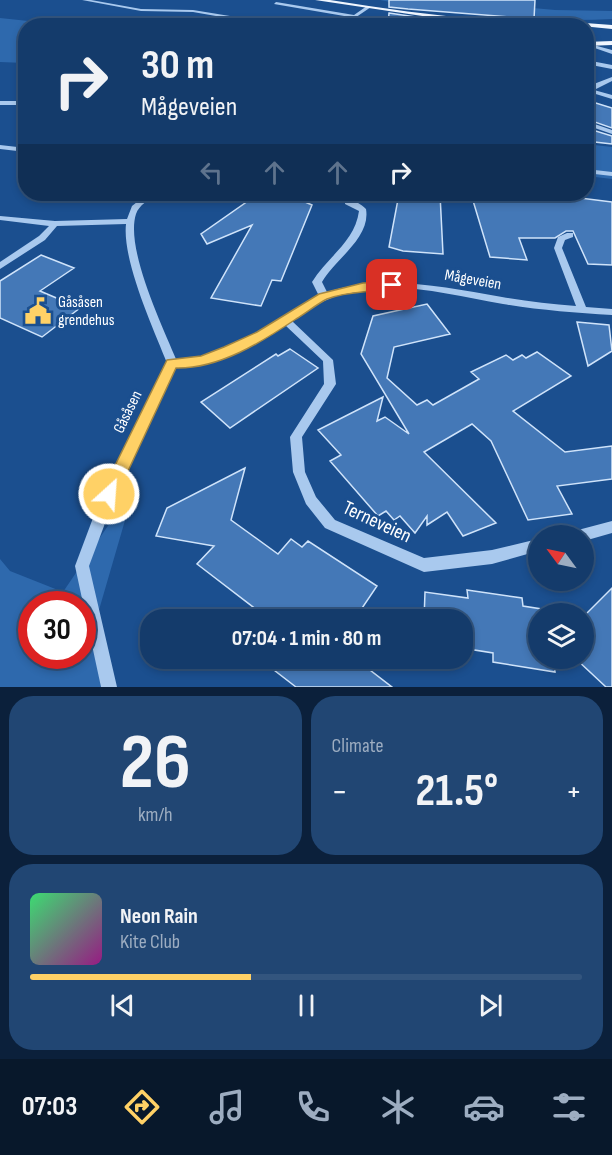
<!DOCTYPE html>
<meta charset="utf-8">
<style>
:root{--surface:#143b6b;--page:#214673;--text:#f1f3f6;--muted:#9dadc1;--line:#33557e;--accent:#ffd166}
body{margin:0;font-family:"Sofia Sans Condensed",sans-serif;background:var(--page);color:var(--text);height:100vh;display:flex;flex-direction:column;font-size:22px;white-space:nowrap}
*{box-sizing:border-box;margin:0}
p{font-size:20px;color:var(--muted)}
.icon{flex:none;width:33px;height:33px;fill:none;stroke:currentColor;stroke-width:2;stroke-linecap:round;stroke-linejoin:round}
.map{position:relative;height:687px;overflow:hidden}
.drawer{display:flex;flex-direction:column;gap:9px;padding:9px;background:#0b203b;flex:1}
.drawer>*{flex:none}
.hud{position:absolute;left:18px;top:18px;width:576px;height:183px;border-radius:24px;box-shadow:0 3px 9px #0003,0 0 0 2px var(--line);background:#143b6b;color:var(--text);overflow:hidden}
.needle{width:39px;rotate:303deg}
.controls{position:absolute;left:528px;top:525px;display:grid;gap:12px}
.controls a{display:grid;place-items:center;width:66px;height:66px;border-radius:50%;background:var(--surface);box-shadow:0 3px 9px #0003,0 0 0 2px var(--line);font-size:30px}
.speed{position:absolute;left:18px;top:591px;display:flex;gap:12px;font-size:30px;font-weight:700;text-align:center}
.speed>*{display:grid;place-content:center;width:78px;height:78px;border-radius:50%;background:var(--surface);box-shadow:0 3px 9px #0003,0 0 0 2px var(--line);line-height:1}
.speed .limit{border:9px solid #d22;background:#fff;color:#111}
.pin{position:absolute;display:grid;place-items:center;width:51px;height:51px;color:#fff;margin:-26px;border-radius:12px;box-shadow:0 3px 9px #0006}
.me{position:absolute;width:66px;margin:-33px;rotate:26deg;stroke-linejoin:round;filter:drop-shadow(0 0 4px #0008)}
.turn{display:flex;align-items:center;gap:21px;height:126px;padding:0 24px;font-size:27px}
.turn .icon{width:78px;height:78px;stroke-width:2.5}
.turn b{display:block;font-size:42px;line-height:51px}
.lanes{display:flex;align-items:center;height:57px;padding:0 24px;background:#0003;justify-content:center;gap:30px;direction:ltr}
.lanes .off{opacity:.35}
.big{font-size:45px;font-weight:700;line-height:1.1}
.drawer .widget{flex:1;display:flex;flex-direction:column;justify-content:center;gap:9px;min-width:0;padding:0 21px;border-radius:24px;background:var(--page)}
.drawer .dial{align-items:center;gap:0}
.dial b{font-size:78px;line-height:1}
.song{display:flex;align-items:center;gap:18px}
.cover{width:72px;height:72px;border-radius:9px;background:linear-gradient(135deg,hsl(140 70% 55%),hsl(310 70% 35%))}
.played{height:6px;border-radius:3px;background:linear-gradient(90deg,var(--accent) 40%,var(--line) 40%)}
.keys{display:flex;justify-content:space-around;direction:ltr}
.heat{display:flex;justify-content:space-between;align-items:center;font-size:33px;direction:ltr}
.drawer .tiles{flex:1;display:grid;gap:9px;grid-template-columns:1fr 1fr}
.widget:last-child{grid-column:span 2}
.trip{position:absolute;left:140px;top:609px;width:333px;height:60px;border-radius:24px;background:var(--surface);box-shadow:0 3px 9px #0003,0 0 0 2px var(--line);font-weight:700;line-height:60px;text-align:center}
.tabs{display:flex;height:96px;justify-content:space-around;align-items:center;background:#08182b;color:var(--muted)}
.tabs .icon{width:42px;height:42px}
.tabs .on{color:var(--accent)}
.tabs b{font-size:27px;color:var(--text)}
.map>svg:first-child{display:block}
</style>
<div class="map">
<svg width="612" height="687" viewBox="0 0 612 687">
<rect width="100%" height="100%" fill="#1b4f8f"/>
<!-- green -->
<path fill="#2e69ad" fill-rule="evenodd" d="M 380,0 L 446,0 L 555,10 L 612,11 L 612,19 C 534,23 456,14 380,0 Z
M 0,18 L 66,25 L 26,26 L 25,63 L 0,62 Z
M 586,144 L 612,147 L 612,179 L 587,176 Z
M 135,486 L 92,634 L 101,687 L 0,687 L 0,559 L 10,571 L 63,592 ZM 32,604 L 82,604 L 82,656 L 32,656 Z"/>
<!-- building -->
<path fill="#4478b7" stroke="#cfe3fa" stroke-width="1.5" d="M 389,0 L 535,0 L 534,19 L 408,9 L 389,7 Z
M 389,13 L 456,23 L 489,26 L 388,26 Z
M 586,100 L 612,108 L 612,128 L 586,119 Z
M 586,128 L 612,136 L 612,144 L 586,141 Z
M 258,194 L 325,194 L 305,202 L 312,205 L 281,281 L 272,280 L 261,306 L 211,298 L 252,225 L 207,244 L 201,234 Z
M 399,194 L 440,194 L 443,254 L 403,251 L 389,247 Z
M 471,194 L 548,194 L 612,202 L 612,265 L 588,264 L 573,231 L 566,231 L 555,238 L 519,238 L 527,260 L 490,257 Z
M 41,255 L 74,268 L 40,291 L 80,308 L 42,337 L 0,318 L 0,281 Z
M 427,304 L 450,334 L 394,347 L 387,378 L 417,405 L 427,400 L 433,405 L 479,379 L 471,372 L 506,355 L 513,360 L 522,355 L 526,358 L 537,352 L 571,376 L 513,411 L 565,452 L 612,446 L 612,479 L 557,486 L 572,514 L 528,520 L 491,441 L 472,424 L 424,452 L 496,523 L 463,536 L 447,512 L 427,525 L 427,516 L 415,533 L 400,516 L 394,520 L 386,511 L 378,516 L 330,461 L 341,455 L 318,430 L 383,397 L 377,421 L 385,417 L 409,434 L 361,354 L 373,316 Z
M 577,322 L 609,325 L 612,351 L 588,366 Z
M 290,349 L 318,368 L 230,428 L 201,402 L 276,354 L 278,356 Z
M 245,468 L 231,520 L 278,554 L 291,539 L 302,547 L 308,541 L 377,586 L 354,620 L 270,620 L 197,564 L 214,546 L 156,536 L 167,508 Z
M 612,588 L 612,687 L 606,687 L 575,658 L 584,658 L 584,616 Z
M 467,590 L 522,598 L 523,606 L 548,610 L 548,614 L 538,614 L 538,658 L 554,658 L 555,672 L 493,662 L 493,653 L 462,648 L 462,620 L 424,620 L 425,592 L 468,598 Z
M 262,658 L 378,658 L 370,670 L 392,687 L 296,687 L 261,660 Z"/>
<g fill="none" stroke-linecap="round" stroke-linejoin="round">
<!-- minor -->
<path fill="#a9c9ee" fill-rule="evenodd" d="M 82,0 L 91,0 L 141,9 L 193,10 L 291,26 L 261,24 L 193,12 L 141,11 Z
M 276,2 L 354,15 L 367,6 L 371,7 L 343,26 L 337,26 L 350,17 L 274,4 Z
M 214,24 L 218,26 L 212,26 Z
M 586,43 L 612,50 L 612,54 L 586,45 Z
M 586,60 L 612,65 L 612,69 L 586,64 Z
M 612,77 L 612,81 L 594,90 L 612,95 L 612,99 L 586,91 L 586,87 Z
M 0,101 L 26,101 L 26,105 L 0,105 Z
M 586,121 L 612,130 L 612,134 L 586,125 Z
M 0,145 L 26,148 L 26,152 L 0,149 Z
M 586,169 L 612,172 L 612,176 L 586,173 Z
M 147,194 L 155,194 C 149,200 139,205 136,214 C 125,248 162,325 176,359 C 235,358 270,319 319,296 L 312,282 C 327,257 355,242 359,211 L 345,204 L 345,200 C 352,199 361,204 366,209 C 371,238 335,259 322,282 L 327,292 C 385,274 443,287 502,297 C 526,301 551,304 576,306 L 554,248 L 558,237 L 567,233 L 573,233 L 573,237 L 565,240 L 562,248 L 586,307 L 612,309 L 612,315 C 575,313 539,310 503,304 C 449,295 389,277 336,296 C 320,302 306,311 292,321 L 333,360 L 336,384 L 302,437 L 305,472 L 316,497 L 335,520 L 424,558 L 492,550 L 538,539 L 538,551 L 492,564 L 424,572 L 325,528 L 306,504 L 293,472 L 290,437 L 324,384 L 323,361 L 285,325 C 252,347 215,366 176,367 L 116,494 L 89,566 L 117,687 L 101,687 L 75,566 L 102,494 L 167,363 C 153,328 122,260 126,224 L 57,226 L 45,240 L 0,269 L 0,262 L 39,236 L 49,226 L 0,220 L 0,216 L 55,221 L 127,219 L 132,206 Z
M 612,521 L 612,533 L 584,541 L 584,536 L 571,536 L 573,532 L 578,530 Z"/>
<!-- major -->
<path fill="#f0f6ff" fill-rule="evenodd" d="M 315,0 L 330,0 C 382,8 433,16 485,19 C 528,22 568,21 612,25 L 612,29 L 561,24 L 530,26 L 456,21 Z
M 612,41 L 612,45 L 586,46 L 586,42 Z"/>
</g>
<!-- route -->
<path fill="#ffd166" stroke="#a68842" stroke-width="1.5" d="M 392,281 L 398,285 L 396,287 C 374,293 349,290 327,299 C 317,304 306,313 296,319 C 262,342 219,369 176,368 L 115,499 L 109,501 L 103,499 L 101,494 L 167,360 L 201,356 L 224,347 L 257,332 L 319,294 L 363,283 Z"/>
<!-- icons -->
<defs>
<symbol id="civic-bare" viewBox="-9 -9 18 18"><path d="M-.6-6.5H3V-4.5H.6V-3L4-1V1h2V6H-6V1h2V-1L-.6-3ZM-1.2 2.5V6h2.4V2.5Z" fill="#ffd166" stroke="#1b4f8f" stroke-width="2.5" paint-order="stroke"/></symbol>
</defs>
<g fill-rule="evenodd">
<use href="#civic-bare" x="19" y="292" width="38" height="38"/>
</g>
<g text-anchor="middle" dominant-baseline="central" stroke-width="6" stroke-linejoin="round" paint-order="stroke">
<!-- street labels -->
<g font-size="16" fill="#fff" stroke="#1b4f8f">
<text transform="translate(473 280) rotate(10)">Mågeveien</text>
<text transform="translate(128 412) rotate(-64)">Gåsåsen</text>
</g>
<!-- poi labels -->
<g font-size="16" fill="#fff" stroke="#1b4f8f" text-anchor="start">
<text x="58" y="302">Gåsåsen<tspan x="58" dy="18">grendehus</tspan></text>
</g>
<!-- near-street labels -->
<g font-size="20" fill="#fff" stroke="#1b4f8f">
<text transform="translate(377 522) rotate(25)">Terneveien</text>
</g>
</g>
</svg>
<div class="controls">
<a><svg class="needle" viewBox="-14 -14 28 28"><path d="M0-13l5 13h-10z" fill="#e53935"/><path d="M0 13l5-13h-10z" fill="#9dadc1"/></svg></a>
<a><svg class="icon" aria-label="layers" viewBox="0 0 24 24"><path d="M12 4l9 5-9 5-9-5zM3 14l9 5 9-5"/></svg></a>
</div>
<div class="speed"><div class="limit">30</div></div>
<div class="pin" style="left:392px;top:285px;background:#d93025"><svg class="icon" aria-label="arrive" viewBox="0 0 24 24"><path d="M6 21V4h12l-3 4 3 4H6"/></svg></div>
<svg class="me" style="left:109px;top:494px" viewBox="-20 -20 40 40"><circle r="17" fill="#ffd166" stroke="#fff" stroke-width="3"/><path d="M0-11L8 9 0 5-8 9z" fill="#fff"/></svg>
<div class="trip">07:04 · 1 min · 80 m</div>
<div class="hud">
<div class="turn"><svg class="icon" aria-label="right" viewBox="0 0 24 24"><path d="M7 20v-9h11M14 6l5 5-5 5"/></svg><div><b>30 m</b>Mågeveien</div></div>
<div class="lanes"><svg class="icon off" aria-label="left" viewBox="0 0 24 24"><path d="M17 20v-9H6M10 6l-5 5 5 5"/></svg><svg class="icon off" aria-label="ahead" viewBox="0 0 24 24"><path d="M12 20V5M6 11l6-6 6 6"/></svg><svg class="icon off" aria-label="ahead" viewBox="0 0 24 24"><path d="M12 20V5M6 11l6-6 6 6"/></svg><svg class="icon" aria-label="right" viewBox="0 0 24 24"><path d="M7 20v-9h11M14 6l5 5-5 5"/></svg></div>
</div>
</div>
<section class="drawer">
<div class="tiles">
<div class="widget dial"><b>26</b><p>km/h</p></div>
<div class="widget"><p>Climate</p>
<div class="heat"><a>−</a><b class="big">21.5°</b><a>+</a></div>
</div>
<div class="widget">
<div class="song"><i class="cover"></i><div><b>Neon Rain</b><p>Kite Club</p></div></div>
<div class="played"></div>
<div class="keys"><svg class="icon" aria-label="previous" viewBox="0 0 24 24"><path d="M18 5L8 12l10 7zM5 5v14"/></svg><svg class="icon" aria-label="pause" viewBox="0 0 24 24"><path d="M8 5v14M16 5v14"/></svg><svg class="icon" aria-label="next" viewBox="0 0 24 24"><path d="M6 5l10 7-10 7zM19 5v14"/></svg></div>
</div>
</div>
</section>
<nav class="tabs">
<b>07:03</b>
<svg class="icon on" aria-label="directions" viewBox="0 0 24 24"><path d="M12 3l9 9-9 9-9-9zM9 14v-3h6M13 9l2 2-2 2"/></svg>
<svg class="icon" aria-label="music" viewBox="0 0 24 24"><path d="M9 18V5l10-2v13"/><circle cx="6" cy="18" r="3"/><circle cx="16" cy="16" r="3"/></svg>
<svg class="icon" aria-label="phone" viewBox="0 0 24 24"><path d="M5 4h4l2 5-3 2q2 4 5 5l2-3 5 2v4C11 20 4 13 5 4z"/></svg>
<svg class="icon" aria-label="climate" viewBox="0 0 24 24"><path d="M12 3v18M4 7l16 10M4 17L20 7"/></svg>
<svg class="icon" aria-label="car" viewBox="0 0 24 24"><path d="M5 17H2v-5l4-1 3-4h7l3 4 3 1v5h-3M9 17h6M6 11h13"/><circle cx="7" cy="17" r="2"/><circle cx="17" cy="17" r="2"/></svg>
<svg class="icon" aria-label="filters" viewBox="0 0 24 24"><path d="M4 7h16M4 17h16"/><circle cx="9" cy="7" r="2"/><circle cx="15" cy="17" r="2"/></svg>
</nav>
